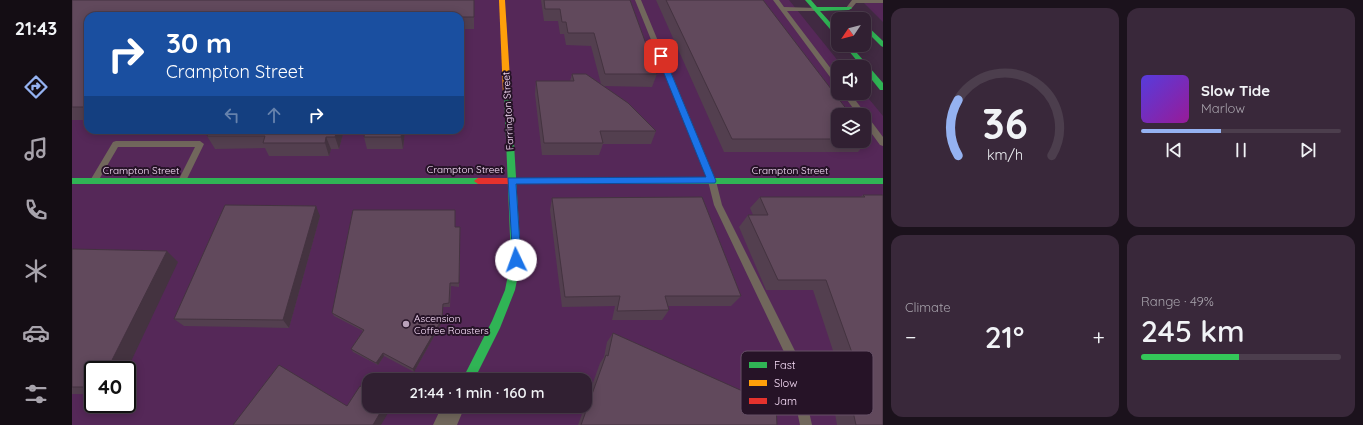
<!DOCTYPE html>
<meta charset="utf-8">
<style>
:root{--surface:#312032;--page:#39283a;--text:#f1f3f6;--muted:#a8a3ac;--line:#4c3e4d;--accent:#95b2f1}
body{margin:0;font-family:Quicksand,sans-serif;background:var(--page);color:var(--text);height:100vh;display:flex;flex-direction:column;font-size:15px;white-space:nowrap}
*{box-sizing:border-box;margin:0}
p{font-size:13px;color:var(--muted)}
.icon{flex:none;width:22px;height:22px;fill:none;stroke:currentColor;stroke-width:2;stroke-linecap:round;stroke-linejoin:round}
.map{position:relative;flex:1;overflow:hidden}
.sheet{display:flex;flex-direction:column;gap:8px;padding:8px;background:#1b121c;width:480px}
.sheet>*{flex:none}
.guide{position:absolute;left:12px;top:12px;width:380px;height:122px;border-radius:12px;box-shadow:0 2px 10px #0003,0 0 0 1px var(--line);background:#1a4fa0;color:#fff;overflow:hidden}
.needle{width:26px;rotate:235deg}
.controls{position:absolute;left:759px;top:12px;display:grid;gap:8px}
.controls a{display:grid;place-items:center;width:40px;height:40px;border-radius:8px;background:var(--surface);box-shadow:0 2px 10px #0003,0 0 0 1px var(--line);font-size:20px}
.speed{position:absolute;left:12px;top:361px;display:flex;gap:8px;font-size:20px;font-weight:700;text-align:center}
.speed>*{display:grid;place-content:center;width:52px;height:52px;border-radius:50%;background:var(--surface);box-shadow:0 2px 10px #0003,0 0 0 1px var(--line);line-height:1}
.speed .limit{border:2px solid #111;border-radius:6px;background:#fff;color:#111}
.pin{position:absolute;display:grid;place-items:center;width:34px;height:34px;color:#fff;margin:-17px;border-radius:8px;box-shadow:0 2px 6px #0006}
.me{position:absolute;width:44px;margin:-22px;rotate:357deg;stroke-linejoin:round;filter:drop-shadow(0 0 3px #0008)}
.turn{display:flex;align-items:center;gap:14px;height:84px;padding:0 16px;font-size:18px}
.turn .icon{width:52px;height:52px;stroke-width:2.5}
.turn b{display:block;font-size:28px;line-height:34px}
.lanes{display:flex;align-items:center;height:38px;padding:0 16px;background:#0003;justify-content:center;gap:20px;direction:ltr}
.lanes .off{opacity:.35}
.big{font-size:30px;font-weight:600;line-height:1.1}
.sheet .widget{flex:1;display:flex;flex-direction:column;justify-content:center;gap:6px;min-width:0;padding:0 14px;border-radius:12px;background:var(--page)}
.sheet .dial{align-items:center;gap:0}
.dial svg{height:104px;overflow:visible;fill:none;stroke:var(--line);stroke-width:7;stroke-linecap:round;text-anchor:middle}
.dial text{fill:var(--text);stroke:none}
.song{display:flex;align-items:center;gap:12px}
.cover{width:48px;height:48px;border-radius:6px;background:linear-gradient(135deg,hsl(250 70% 55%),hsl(300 70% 35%))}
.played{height:4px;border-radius:2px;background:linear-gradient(90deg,var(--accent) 40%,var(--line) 40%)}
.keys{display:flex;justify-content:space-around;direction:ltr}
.heat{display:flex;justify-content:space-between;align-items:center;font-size:22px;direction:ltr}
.charge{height:6px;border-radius:3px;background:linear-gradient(90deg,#34c759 49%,var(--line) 0)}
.sheet .tiles{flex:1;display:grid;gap:8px;grid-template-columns:repeat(2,1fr)}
.trip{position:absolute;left:290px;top:373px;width:230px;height:40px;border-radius:12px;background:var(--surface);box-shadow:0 2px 10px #0003,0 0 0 1px var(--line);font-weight:600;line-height:40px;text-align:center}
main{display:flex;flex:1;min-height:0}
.tabs{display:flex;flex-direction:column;width:72px;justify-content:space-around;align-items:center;background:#140d14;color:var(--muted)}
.tabs .icon{width:28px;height:28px}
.tabs .on{color:var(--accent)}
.tabs b{font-size:18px;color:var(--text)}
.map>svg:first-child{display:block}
</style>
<main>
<nav class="tabs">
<b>21:43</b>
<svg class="icon on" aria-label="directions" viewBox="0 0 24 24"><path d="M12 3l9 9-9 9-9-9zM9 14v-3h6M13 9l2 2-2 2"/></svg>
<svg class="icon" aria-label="music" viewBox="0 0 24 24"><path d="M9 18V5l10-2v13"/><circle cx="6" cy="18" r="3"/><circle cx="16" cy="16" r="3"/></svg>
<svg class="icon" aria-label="phone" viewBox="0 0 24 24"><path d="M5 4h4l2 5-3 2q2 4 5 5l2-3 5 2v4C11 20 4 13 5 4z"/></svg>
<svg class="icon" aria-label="climate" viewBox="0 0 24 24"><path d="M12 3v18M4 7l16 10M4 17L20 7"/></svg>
<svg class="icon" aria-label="car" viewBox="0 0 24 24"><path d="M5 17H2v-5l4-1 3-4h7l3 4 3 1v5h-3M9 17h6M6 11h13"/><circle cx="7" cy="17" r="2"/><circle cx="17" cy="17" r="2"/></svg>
<svg class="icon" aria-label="filters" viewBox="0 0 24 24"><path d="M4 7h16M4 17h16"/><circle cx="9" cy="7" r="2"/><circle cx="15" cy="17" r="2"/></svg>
</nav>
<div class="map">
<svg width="811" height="425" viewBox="0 0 811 425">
<rect width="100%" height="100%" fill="#412a42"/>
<!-- built -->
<path fill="#552858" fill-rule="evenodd" d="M 0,0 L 717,0 L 771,67 L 766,67 L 766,93 L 792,93 L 811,116 L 811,425 L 0,425 ZM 16,16 L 388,16 L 388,130 L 16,130 ZM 766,115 L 792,115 L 792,141 L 766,141 ZM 21,370 L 55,370 L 55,404 L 21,404 ZM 297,380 L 513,380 L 513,406 L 297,406 Z
M 789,0 L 811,0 L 811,22 Z"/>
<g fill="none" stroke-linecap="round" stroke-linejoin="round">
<!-- lane -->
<path fill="#71675c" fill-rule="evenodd" d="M 563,0 L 569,0 L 644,181 L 650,205 L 724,353 L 740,425 L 728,425 L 713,354 L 642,205 L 636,181 Z
M 701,0 L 707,0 L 712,7 L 746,8 L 746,10 L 744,11 L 715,11 L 766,78 L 766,85 L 764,85 Z
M 780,0 L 811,0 L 811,3 L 784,3 L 779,9 L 775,9 L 774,8 Z
M 770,93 L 778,93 L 811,137 L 811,146 L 808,145 L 792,123 L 792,115 L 786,115 Z
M 44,141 L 128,141 L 132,144 L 113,183 L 107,183 L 106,181 L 123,147 L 46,147 L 25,183 L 19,183 L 18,181 L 19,179 L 41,142 Z"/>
<!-- street -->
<path fill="#71675c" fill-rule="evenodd" d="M 370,406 L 393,406 L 385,425 L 361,425 Z"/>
<!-- fast -->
<path fill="#30b455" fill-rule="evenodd" d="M 733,0 L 739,0 L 745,7 L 779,7 L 780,8 L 777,10 L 748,11 L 766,31 L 766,37 L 764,36 Z
M 792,23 L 811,41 L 811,47 L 809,46 L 792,29 Z
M 772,45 L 778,45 L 811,83 L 811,90 L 808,90 L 792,70 L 792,67 L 790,67 Z
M 432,92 L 438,92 L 439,94 L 449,260 L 443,290 L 428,328 L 402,380 L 390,380 L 420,321 L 433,290 L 439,260 Z
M 0,178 L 406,178 L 410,181 L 406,184 L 0,184 Z
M 512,178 L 811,178 L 811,184 L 512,184 L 508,181 Z"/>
<!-- slow -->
<path fill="#ff9f0a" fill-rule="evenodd" d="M 427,0 L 433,0 L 439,94 L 435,96 L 431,94 Z"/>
<!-- jam -->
<path fill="#e5322d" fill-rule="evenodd" d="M 406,178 L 512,178 L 516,181 L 512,184 L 406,184 L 402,181 Z"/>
</g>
<!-- wall -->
<path fill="#533f4f" d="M 0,0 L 402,0 L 402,29 L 388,29 L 388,16 L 16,16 L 16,120 L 0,120 Z
M 469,0 L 558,0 L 585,74 L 580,87 L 532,86 L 584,131 L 579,144 L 531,144 L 527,155 L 470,155 L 463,94 L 464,81 L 498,81 L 500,74 L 529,84 L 519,46 L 494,45 L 492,34 L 488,34 L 486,21 L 472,21 Z
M 584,0 L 691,0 L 766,115 L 766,141 L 792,141 L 792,132 L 797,139 L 786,152 L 652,152 Z
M 138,130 L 272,130 L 267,149 L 259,149 L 257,156 L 197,156 L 193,148 L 143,149 L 135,136 Z
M 333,130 L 331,149 L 295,149 L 292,137 Z
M 791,195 L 811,195 L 811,425 L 765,425 L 760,396 L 774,390 L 741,290 L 694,290 L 667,227 L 676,215 L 681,215 L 678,208 L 688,197 L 788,197 Z
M 480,198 L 669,296 L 659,306 L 596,306 L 597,310 L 590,320 L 540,320 L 543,306 L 490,307 L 478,210 Z
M 383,210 L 383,227 L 388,230 L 387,287 L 379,286 L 378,307 L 371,307 L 370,322 L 342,372 L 312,356 L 306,365 L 281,352 L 279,349 L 291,331 L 262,316 L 260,313 Z
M 248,216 L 217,328 L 112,326 L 102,319 Z
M 0,249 L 106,262 L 21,370 L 21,394 L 0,394 Z
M 541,333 L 705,425 L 506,425 L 528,363 L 532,357 L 535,342 Z"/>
<!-- shaded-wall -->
<path fill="#443340" d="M 265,130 L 272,130 L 267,149 L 263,137 Z
M 330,130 L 333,130 L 331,149 L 329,137 Z
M 254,137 L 259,149 L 257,156 L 253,143 Z
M 244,206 L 248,216 L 217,328 L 211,320 Z
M 95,251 L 106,262 L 55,370 L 35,370 Z
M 371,304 L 370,322 L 342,372 L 341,369 Z
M 311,353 L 312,356 L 306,365 L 304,363 Z
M 312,406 L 318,406 L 319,408 L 309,425 L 301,425 Z"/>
<!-- building -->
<path fill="#61495c" stroke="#443340" d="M 0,0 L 402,0 L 402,17 L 388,17 L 388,16 L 16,16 L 16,107 L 0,107 Z
M 472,0 L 558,0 L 585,74 L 533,74 L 522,33 L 496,33 L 494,22 L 490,22 L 488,9 L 473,9 Z
M 594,0 L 691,0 L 779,115 L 766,115 L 766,139 L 660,139 Z
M 500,74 L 514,74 L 556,103 L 584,131 L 528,131 L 531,143 L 472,143 L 464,81 L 502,81 Z
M 138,130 L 265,130 L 263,137 L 254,137 L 253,143 L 191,143 L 193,136 L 135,136 Z
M 293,130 L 330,130 L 329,137 L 292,137 Z
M 792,132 L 797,139 L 792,139 Z
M 791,195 L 811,195 L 811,425 L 784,425 L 776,389 L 793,389 L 754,280 L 706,280 L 676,215 L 696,215 L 688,197 L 793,197 Z
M 630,197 L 669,296 L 593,296 L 597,310 L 545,311 L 548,296 L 493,297 L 480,198 Z
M 153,205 L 244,206 L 211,320 L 102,319 Z
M 281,210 L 383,210 L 383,227 L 388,227 L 387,283 L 378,283 L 377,303 L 371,304 L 370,319 L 341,369 L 311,353 L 304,363 L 279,349 L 292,330 L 260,313 Z
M 0,249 L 95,251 L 35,370 L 21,370 L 21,387 L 0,387 Z
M 541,333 L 704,406 L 705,425 L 509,425 L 534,355 L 536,356 Z
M 207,365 L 275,406 L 288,386 L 297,391 L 297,406 L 312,406 L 301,425 L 161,425 Z"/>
<!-- route -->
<path fill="#1a73e8" stroke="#114b97" d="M 586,54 L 592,56 L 644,181 L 643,183 L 444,184 L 449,260 L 444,264 L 441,263 L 436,178 L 634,177 L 585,56 Z"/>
<!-- markers -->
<circle fill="#baa1bb" stroke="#261327" stroke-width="1.5" cx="334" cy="324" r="4"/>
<g text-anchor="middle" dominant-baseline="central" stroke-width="4" stroke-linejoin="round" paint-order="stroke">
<!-- street labels -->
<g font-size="10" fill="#fbe1fc" stroke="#261327">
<text transform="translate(436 111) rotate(-93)">Farrington Street</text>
<text x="393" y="169">Crampton Street</text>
<text x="69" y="170">Crampton Street</text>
<text x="718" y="170">Crampton Street</text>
</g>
<!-- poi labels -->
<g font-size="10" fill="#fbe1fc" stroke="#261327" text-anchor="start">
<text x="342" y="318">Ascension<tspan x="342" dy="12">Coffee Roasters</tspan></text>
</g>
</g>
<!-- legend -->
<rect x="669" y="351" width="132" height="64" rx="6" fill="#261327" stroke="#665167" stroke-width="1"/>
<rect x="677" y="362" width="18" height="6" fill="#30b455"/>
<rect x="677" y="380" width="18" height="6" fill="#ff9f0a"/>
<rect x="677" y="398" width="18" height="6" fill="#e5322d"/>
<g font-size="11" fill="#fbe1fc">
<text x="702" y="369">Fast</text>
<text x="702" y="387">Slow</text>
<text x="702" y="405">Jam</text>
</g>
</svg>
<div class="controls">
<a><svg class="needle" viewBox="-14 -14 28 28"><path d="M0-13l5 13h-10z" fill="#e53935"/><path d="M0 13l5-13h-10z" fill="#a8a3ac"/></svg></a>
<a><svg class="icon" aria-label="sound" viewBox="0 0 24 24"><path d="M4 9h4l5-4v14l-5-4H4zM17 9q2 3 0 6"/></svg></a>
<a><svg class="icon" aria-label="layers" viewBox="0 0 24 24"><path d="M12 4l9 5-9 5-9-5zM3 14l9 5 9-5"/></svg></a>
</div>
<div class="speed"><div class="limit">40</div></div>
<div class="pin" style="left:589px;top:56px;background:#d93025"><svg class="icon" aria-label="arrive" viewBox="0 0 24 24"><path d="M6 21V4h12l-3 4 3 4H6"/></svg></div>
<svg class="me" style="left:444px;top:260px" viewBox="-20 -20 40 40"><circle r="19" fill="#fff"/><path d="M0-13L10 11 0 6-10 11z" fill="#1a73e8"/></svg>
<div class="trip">21:44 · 1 min · 160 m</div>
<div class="guide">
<div class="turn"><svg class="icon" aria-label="right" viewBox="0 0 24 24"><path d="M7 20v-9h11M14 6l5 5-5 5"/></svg><div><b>30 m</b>Crampton Street</div></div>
<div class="lanes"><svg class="icon off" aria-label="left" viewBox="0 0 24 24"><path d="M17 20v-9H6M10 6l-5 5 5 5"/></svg><svg class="icon off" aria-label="ahead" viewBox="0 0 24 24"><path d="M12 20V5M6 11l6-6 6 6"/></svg><svg class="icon" aria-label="right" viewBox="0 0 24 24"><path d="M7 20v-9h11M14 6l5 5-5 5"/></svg></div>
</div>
</div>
<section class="sheet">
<div class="tiles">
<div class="widget dial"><svg viewBox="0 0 100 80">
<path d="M14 69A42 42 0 1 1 86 69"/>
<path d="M14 69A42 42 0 0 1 14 26" stroke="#95b2f1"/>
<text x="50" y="56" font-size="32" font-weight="700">36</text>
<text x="50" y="72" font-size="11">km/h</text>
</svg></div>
<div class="widget">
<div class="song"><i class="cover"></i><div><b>Slow Tide</b><p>Marlow</p></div></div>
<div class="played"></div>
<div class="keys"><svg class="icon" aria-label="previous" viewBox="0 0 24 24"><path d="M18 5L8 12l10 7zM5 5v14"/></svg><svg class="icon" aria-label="pause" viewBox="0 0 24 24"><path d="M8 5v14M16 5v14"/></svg><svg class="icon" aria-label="next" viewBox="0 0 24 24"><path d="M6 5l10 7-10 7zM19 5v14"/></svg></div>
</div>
<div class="widget"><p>Climate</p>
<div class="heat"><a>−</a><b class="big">21°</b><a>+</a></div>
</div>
<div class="widget"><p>Range · 49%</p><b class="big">245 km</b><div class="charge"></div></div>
</div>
</section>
</main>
